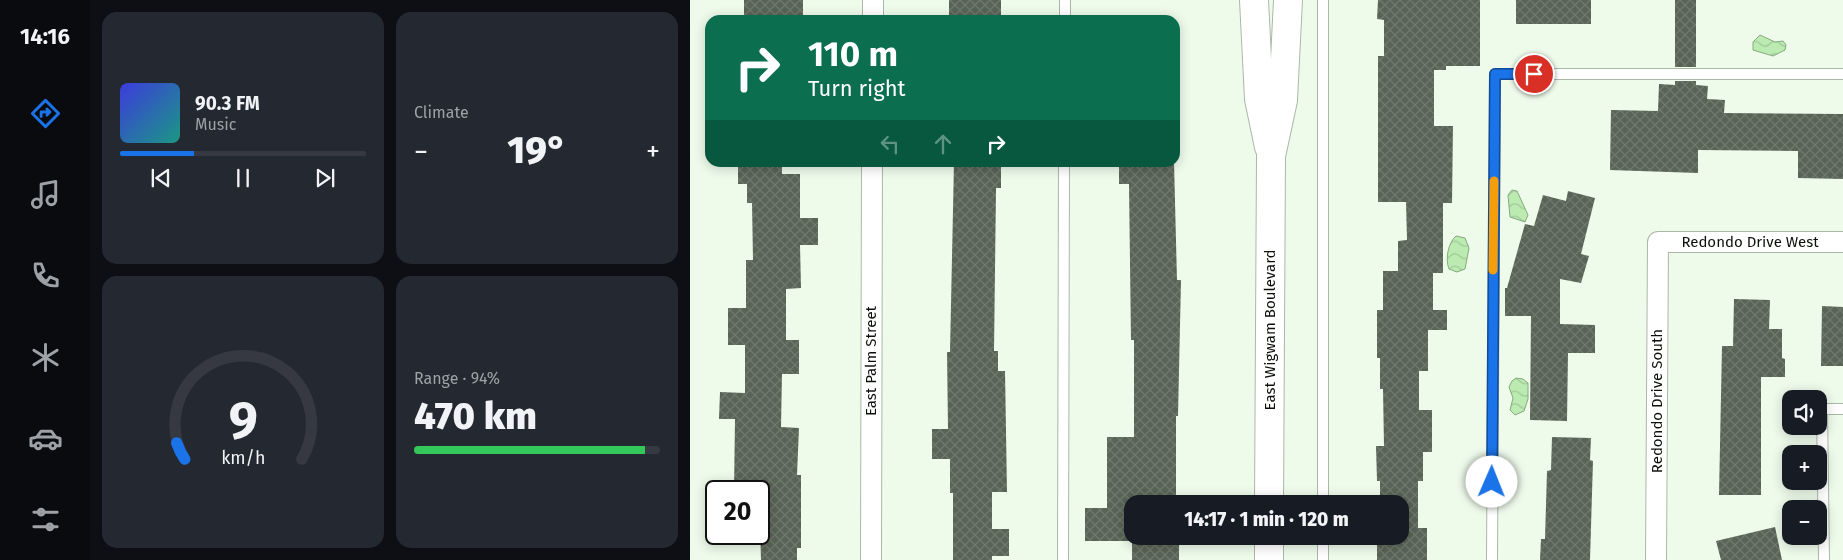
<!DOCTYPE html>
<meta charset="utf-8">
<style>
:root{--surface:#171b24;--page:#242831;--text:#f1f3f6;--muted:#9ea1a6;--line:#363941;--accent:#1a73e8}
body{margin:0;font-family:"Fira Sans",sans-serif;background:var(--page);color:var(--text);height:100vh;display:flex;flex-direction:column;font-size:19px;white-space:nowrap}
*{box-sizing:border-box;margin:0}
p{font-size:16px;color:var(--muted)}
.icon{flex:none;width:28px;height:28px;fill:none;stroke:currentColor;stroke-width:2;stroke-linecap:round;stroke-linejoin:round}
.map{position:relative;flex:1;overflow:hidden}
.details{display:flex;flex-direction:column;gap:12px;padding:12px;background:#0d0f14;width:600px}
.details>*{flex:none}
.top-card{position:absolute;left:15px;top:15px;width:475px;height:152px;border-radius:15px;box-shadow:0 2px 12px #0003;background:#0b6e4f;color:#fff;overflow:hidden}
.controls{position:absolute;left:1092px;top:390px;display:grid;gap:10px}
.controls a{display:grid;place-items:center;width:45px;height:45px;border-radius:10px;background:var(--surface);box-shadow:0 2px 12px #0003;font-size:25px}
.speed{position:absolute;left:15px;top:480px;display:flex;gap:10px;font-size:25px;font-weight:700;text-align:center}
.speed>*{display:grid;place-content:center;width:65px;height:65px;border-radius:50%;background:var(--surface);box-shadow:0 2px 12px #0003;line-height:1}
.speed .limit{border:2px solid #111;border-radius:8px;background:#fff;color:#111}
.pin{position:absolute;display:grid;place-items:center;width:42px;height:42px;color:#fff;margin:-21px;border:2px solid #fff;border-radius:50%;box-shadow:0 1px 5px #0007}
.me{position:absolute;width:55px;margin:-28px;rotate:1deg;stroke-linejoin:round;filter:drop-shadow(0 0 4px #0008)}
.turn{display:flex;align-items:center;gap:18px;height:105px;padding:0 20px;font-size:22px}
.turn .icon{width:65px;height:65px;stroke-width:2.5}
.turn b{display:block;font-size:35px;line-height:42px}
.lanes{display:flex;align-items:center;height:48px;padding:0 20px;background:#0003;justify-content:center;gap:25px;direction:ltr}
.lanes .off{opacity:.35}
.big{font-size:38px;font-weight:800;line-height:1.1}
.details .card{flex:1;display:flex;flex-direction:column;justify-content:center;gap:8px;min-width:0;padding:0 18px;border-radius:15px;background:var(--page)}
.details .dial{align-items:center;gap:0}
.dial svg{height:130px;overflow:visible;fill:none;stroke:var(--line);stroke-width:7;stroke-linecap:round;text-anchor:middle}
.dial text{fill:var(--text);stroke:none}
.song{display:flex;align-items:center;gap:15px}
.cover{width:60px;height:60px;border-radius:8px;background:linear-gradient(135deg,hsl(240 70% 55%),hsl(170 70% 35%))}
.played{height:5px;border-radius:2px;background:linear-gradient(90deg,var(--accent) 30%,var(--line) 30%)}
.keys{display:flex;justify-content:space-around;direction:ltr}
.heat{display:flex;justify-content:space-between;align-items:center;font-size:28px;direction:ltr}
.charge{height:8px;border-radius:4px;background:linear-gradient(90deg,#34c759 94%,var(--line) 0)}
.details .tiles{flex:1;display:grid;gap:12px;grid-template-columns:repeat(2,1fr)}
.trip{position:absolute;left:434px;top:495px;width:285px;height:50px;border-radius:15px;background:var(--surface);box-shadow:0 2px 12px #0003;font-weight:800;line-height:50px;text-align:center}
main{display:flex;flex:1;min-height:0}
.menu{display:flex;flex-direction:column;width:90px;justify-content:space-around;align-items:center;background:#090b0e;color:var(--muted)}
.menu .icon{width:35px;height:35px}
.menu .active{color:var(--accent)}
.menu b{font-size:22px;color:var(--text)}
.map>svg:first-child{display:block}
</style>
<main>
<nav class="menu">
<b>14:16</b>
<svg class="icon active" aria-label="directions" viewBox="0 0 24 24"><path d="M12 3l9 9-9 9-9-9zM9 14v-3h6M13 9l2 2-2 2"/></svg>
<svg class="icon" aria-label="music" viewBox="0 0 24 24"><path d="M9 18V5l10-2v13"/><circle cx="6" cy="18" r="3"/><circle cx="16" cy="16" r="3"/></svg>
<svg class="icon" aria-label="phone" viewBox="0 0 24 24"><path d="M5 4h4l2 5-3 2q2 4 5 5l2-3 5 2v4C11 20 4 13 5 4z"/></svg>
<svg class="icon" aria-label="climate" viewBox="0 0 24 24"><path d="M12 3v18M4 7l16 10M4 17L20 7"/></svg>
<svg class="icon" aria-label="car" viewBox="0 0 24 24"><path d="M5 17H2v-5l4-1 3-4h7l3 4 3 1v5h-3M9 17h6M6 11h13"/><circle cx="7" cy="17" r="2"/><circle cx="17" cy="17" r="2"/></svg>
<svg class="icon" aria-label="filters" viewBox="0 0 24 24"><path d="M4 7h16M4 17h16"/><circle cx="9" cy="7" r="2"/><circle cx="15" cy="17" r="2"/></svg>
</nav>
<section class="details">
<div class="tiles">
<div class="card">
<div class="song"><i class="cover"></i><div><b>90.3 FM</b><p>Music</p></div></div>
<div class="played"></div>
<div class="keys"><svg class="icon" aria-label="previous" viewBox="0 0 24 24"><path d="M18 5L8 12l10 7zM5 5v14"/></svg><svg class="icon" aria-label="pause" viewBox="0 0 24 24"><path d="M8 5v14M16 5v14"/></svg><svg class="icon" aria-label="next" viewBox="0 0 24 24"><path d="M6 5l10 7-10 7zM19 5v14"/></svg></div>
</div>
<div class="card"><p>Climate</p>
<div class="heat"><a>−</a><b class="big">19°</b><a>+</a></div>
</div>
<div class="card dial"><svg viewBox="0 0 100 80">
<path d="M14 69A42 42 0 1 1 86 69"/>
<path d="M14 69A42 42 0 0 1 9 59" stroke="#1a73e8"/>
<text x="50" y="56" font-size="32" font-weight="700">9</text>
<text x="50" y="72" font-size="11">km/h</text>
</svg></div>
<div class="card"><p>Range · 94%</p><b class="big">470 km</b><div class="charge"></div></div>
</div>
</section>
<div class="map">
<svg width="1153" height="560" viewBox="0 0 1153 560">
<defs>
<pattern id="water-waves" width="16" height="10" patternUnits="userSpaceOnUse" patternTransform="scale(1.25)"><rect width="16" height="10" fill="#bbebb1"/><path d="M0 5q4-4 8 0t8 0" fill="none" stroke="#a0c897"/></pattern>
<pattern id="building-cross-hatch" width="8" height="8" patternUnits="userSpaceOnUse" patternTransform="scale(1.25)"><rect width="8" height="8" fill="#586456"/><path d="M0 0l8 8M0 8l8-8" fill="none" stroke="#70796e"/></pattern>
</defs>
<rect width="100%" height="100%" fill="#eefbeb"/>
<!-- water -->
<path fill="url(#water-waves)" stroke="#86a97f" d="M 1070,35 L 1085,42 L 1093,41 L 1096,45 L 1095,50 L 1083,56 L 1063,50 L 1063,42 Z
M 822,190 L 827,191 L 838,215 L 835,222 L 820,217 L 818,195 Z
M 766,236 L 775,238 L 779,248 L 775,269 L 767,272 L 759,269 C 755,259 758,243 766,236 Z
M 826,378 L 833,379 L 838,383 L 838,399 L 834,411 L 825,415 L 820,410 L 823,398 L 819,387 L 822,381 Z"/>
<!-- building -->
<path fill="url(#building-cross-hatch)" d="M 54,0 L 113,0 L 113,20 L 54,20 Z
M 259,0 L 311,0 L 311,20 L 259,20 Z
M 688,0 L 790,0 L 790,66 L 756,66 L 756,70 L 744,70 L 744,126 L 763,126 L 762,203 L 753,203 L 753,273 L 743,273 L 743,310 L 757,310 L 757,330 L 738,330 L 738,371 L 729,371 L 729,410 L 742,410 L 742,452 L 733,452 L 733,481 L 728,481 L 728,528 L 737,528 L 737,560 L 687,560 L 687,536 L 710,536 L 710,504 L 690,504 L 690,481 L 687,481 L 686,446 L 694,446 L 693,389 L 690,389 L 690,358 L 687,358 L 687,310 L 693,310 L 693,271 L 708,271 L 708,241 L 717,240 L 716,202 L 688,202 L 688,56 L 694,56 L 694,20 L 687,19 Z
M 826,0 L 901,0 L 901,24 L 826,24 Z
M 985,0 L 1006,0 L 1006,67 L 985,67 Z
M 985,81 L 1006,81 L 1006,85 L 1018,86 L 1017,99 L 1035,100 L 1034,113 L 1153,114 L 1153,179 L 1108,178 L 1108,151 L 1008,150 L 1008,173 L 920,170 L 921,110 L 968,111 L 969,84 L 985,85 Z
M 48,162 L 92,162 L 92,174 L 110,174 L 110,218 L 128,218 L 128,245 L 110,245 L 111,288 L 96,289 L 96,340 L 109,340 L 109,374 L 92,374 L 91,427 L 109,428 L 107,475 L 111,475 L 111,548 L 107,548 L 107,560 L 71,560 L 69,491 L 44,491 L 45,419 L 29,419 L 30,392 L 55,393 L 55,345 L 38,345 L 38,308 L 56,308 L 56,260 L 63,260 L 62,203 L 57,203 L 57,184 L 48,184 Z
M 264,162 L 311,162 L 311,188 L 306,188 L 304,351 L 308,351 L 308,371 L 315,371 L 317,492 L 302,492 L 302,529 L 319,529 L 319,556 L 302,556 L 302,560 L 263,560 L 263,493 L 260,493 L 260,459 L 242,459 L 242,429 L 258,429 L 257,352 L 260,352 Z
M 429,162 L 484,162 L 487,280 L 491,280 L 488,416 L 486,416 L 486,503 L 489,504 L 442,504 L 442,536 L 489,536 L 489,560 L 442,560 L 442,541 L 395,541 L 395,508 L 417,508 L 417,437 L 444,437 L 444,340 L 441,340 L 439,184 L 429,184 Z
M 878,191 L 905,198 L 891,254 L 899,256 L 891,283 L 870,279 L 870,324 L 905,325 L 905,353 L 878,353 L 877,421 L 840,420 L 841,316 L 815,316 L 815,288 L 817,288 L 835,224 L 844,226 L 853,195 L 876,201 Z
M 1044,299 L 1080,300 L 1079,329 L 1092,329 L 1092,358 L 1095,359 L 1095,377 L 1071,377 L 1071,495 L 1029,495 L 1032,346 L 1043,346 Z
M 1132,306 L 1153,307 L 1153,366 L 1131,366 Z
M 862,437 L 901,438 L 900,460 L 903,461 L 900,560 L 850,560 L 851,539 L 855,539 L 857,471 L 861,470 Z
M 1085,527 L 1092,560 L 1031,560 L 1026,541 Z"/>
<g fill="none" stroke-linecap="round" stroke-linejoin="round">
<defs>
<path id="lane" d="M 375,20 L 375,0
M 633,504 L 633,0
M 373,560 L 374,162
M 633,560 L 633,536
M 802,560 L 805,74 L 1153,74
M 1134,560 L 1132,409 L 1153,409"/>
<path id="street" d="M 183,20 L 183,0
M 181,560 L 182,162
M 966,560 L 968,242 L 1153,242"/>
<path id="secondary" d="M 564,0 L 569,99 L 579,147
M 579,504 L 581,156 L 593,100 L 598,0
M 579,560 L 579,536"/>
</defs>
<!-- lane casing -->
<use href="#lane" stroke="#abb8a8" stroke-width="12"/>
<!-- street casing -->
<use href="#street" stroke="#abb8a8" stroke-width="22"/>
<!-- secondary casing -->
<use href="#secondary" stroke="#abb8a8" stroke-width="30"/>
<!-- lane -->
<use href="#lane" stroke="#fff" stroke-width="10"/>
<!-- street -->
<use href="#street" stroke="#fff" stroke-width="20"/>
<!-- secondary -->
<use href="#secondary" stroke="#fff" stroke-width="28"/>
</g>
<g fill="none" stroke-linecap="round" stroke-linejoin="round">
<defs>
<path id="route" d="M 802,482 L 805,74 L 844,74"/>
</defs>
<!-- route casing -->
<use href="#route" stroke="#114b97" stroke-width="12"/>
<!-- route -->
<use href="#route" stroke="#1a73e8" stroke-width="9"/>
<!-- slow -->
<path stroke="#f59e0b" stroke-width="9" d="M 803,270 L 804,181"/>
</g>
<g text-anchor="middle" dominant-baseline="central" stroke-width="4" stroke-linejoin="round" paint-order="stroke">
<!-- street labels -->
<g font-size="15" fill="#0c100b" stroke="#fff">
<text x="1060" y="242">Redondo Drive West</text>
<text transform="translate(580 330) rotate(-90)">East Wigwam Boulevard</text>
<text transform="translate(181 361) rotate(-90)">East Palm Street</text>
<text transform="translate(967 401) rotate(-90)">Redondo Drive South</text>
</g>
</g>
</svg>
<div class="controls">
<a><svg class="icon" aria-label="sound" viewBox="0 0 24 24"><path d="M4 9h4l5-4v14l-5-4H4zM17 9q2 3 0 6"/></svg></a>
<a>+</a>
<a>−</a>
</div>
<div class="speed"><div class="limit">20</div></div>
<div class="pin" style="left:844px;top:74px;background:#d93025"><svg class="icon" aria-label="arrive" viewBox="0 0 24 24"><path d="M6 21V4h12l-3 4 3 4H6"/></svg></div>
<svg class="me" style="left:802px;top:482px" viewBox="-20 -20 40 40"><circle r="19" fill="#fff"/><path d="M0-13L10 11 0 6-10 11z" fill="#1a73e8"/></svg>
<div class="trip">14:17 · 1 min · 120 m</div>
<div class="top-card">
<div class="turn"><svg class="icon" aria-label="right" viewBox="0 0 24 24"><path d="M7 20v-9h11M14 6l5 5-5 5"/></svg><div><b>110 m</b>Turn right</div></div>
<div class="lanes"><svg class="icon off" aria-label="left" viewBox="0 0 24 24"><path d="M17 20v-9H6M10 6l-5 5 5 5"/></svg><svg class="icon off" aria-label="ahead" viewBox="0 0 24 24"><path d="M12 20V5M6 11l6-6 6 6"/></svg><svg class="icon" aria-label="right" viewBox="0 0 24 24"><path d="M7 20v-9h11M14 6l5 5-5 5"/></svg></div>
</div>
</div>
</main>
